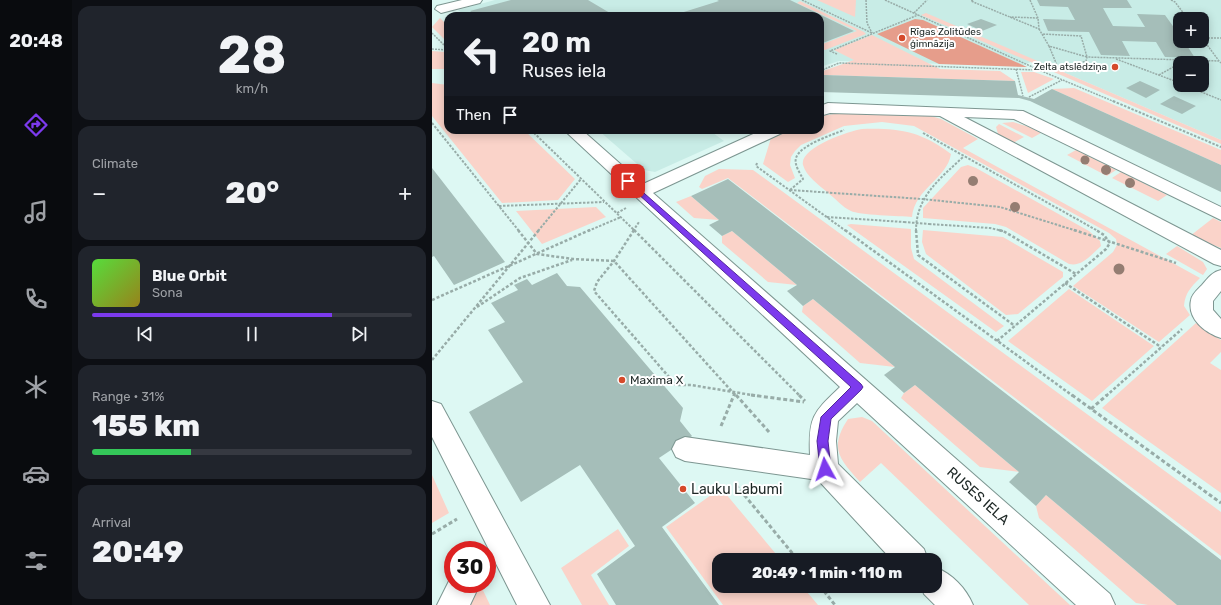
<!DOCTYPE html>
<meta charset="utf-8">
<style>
:root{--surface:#171b24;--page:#20242c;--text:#f1f3f6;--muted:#9ea1a6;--line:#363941;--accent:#7c3aed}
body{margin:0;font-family:Rubik,sans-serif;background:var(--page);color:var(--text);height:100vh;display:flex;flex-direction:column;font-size:15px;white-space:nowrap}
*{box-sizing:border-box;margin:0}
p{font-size:13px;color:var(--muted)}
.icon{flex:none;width:22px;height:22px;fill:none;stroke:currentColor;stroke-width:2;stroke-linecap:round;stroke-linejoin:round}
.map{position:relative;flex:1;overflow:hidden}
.drawer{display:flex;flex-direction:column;gap:6px;padding:6px;background:#0d0f14;width:360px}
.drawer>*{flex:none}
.banner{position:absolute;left:12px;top:12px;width:380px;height:122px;border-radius:12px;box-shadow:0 2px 10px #0003;background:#171b24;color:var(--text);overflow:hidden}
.tools{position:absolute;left:741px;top:12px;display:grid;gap:8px}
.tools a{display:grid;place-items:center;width:36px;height:36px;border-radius:8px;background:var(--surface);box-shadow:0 2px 10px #0003;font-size:20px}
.speed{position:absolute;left:12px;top:541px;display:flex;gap:8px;font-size:20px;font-weight:700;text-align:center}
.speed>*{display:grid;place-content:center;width:52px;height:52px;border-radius:50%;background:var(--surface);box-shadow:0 2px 10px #0003;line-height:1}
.speed .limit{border:6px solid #d22;background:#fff;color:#111}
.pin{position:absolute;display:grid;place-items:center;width:34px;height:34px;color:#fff;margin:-17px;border-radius:8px;box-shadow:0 2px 6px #0006}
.me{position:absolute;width:44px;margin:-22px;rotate:355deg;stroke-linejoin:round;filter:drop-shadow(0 0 3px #0008)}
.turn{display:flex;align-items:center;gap:14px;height:84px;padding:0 12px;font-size:18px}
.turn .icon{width:52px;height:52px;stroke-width:2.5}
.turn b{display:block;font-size:28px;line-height:34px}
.then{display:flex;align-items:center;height:38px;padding:0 12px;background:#0003;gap:8px;font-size:15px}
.big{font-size:30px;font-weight:800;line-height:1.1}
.drawer .widget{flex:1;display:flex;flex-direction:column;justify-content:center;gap:6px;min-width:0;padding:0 14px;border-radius:12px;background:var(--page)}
.drawer .dial{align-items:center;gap:0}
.dial b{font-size:52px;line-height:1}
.song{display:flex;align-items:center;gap:12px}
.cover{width:48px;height:48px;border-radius:6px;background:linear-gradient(135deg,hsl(110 70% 55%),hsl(50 70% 35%))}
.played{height:4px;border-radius:2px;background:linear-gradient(90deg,var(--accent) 75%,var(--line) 75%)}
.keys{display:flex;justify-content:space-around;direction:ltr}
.heat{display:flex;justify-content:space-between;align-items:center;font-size:22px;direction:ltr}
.charge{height:6px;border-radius:3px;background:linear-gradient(90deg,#34c759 31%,var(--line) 0)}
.trip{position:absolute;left:280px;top:553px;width:230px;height:40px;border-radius:12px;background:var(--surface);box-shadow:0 2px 10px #0003;font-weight:800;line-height:40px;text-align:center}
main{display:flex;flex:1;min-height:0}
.menu{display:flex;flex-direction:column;width:72px;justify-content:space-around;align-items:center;background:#090b0e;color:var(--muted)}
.menu .icon{width:28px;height:28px}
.menu .on{color:var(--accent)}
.menu b{font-size:18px;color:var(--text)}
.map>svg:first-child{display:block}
</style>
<main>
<nav class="menu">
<b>20:48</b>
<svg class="icon on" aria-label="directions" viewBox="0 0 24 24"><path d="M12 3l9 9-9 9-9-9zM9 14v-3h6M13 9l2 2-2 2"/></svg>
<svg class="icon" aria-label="music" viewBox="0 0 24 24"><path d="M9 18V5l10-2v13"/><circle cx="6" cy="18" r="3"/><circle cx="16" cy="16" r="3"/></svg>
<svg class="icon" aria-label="phone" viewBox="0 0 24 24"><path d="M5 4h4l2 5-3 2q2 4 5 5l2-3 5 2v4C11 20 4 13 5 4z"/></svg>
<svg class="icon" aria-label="climate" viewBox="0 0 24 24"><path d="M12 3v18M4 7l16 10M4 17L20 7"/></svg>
<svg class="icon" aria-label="car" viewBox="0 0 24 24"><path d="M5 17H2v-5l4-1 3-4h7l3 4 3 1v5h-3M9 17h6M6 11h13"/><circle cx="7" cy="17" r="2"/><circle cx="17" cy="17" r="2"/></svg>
<svg class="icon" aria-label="filters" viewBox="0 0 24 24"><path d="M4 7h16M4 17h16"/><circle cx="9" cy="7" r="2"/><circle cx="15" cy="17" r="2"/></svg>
</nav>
<section class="drawer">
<div class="widget dial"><b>28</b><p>km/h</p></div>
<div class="widget"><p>Climate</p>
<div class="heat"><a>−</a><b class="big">20°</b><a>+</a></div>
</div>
<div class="widget">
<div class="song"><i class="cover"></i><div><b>Blue Orbit</b><p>Sona</p></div></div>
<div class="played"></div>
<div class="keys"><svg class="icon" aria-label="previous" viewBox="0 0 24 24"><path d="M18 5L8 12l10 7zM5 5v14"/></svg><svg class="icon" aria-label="pause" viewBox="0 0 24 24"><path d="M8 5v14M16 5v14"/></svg><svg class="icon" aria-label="next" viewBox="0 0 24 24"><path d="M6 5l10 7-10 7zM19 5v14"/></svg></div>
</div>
<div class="widget"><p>Range · 31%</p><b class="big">155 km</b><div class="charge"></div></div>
<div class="widget"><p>Arrival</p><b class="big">20:49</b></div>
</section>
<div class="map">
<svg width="789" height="605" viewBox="0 0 789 605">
<rect width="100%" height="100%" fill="#ddf8f3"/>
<!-- built -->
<path fill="#c8ece6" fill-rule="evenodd" d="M 63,0 L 789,0 L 789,140 L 603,60 L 590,66 L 407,61 L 388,67 L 388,16 L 34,16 L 26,10 ZM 748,19 L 770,19 L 770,41 L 748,41 ZM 748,63 L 770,63 L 770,85 L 748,85 Z
M 166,130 L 277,130 L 292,141 L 223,172 L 212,170 Z"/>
<!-- green -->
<path fill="#fad3c9" d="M 385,0 L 424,0 L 423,17 Z
M 368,1 L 432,32 L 434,34 L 393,50 L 388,48 L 388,45 L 425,31 L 365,3 Z
M 494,13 L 789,140 L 789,144 L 489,15 Z
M 8,18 L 16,26 L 16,43 L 0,27 Z
M 440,35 L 508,69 L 568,71 L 583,81 L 392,75 L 391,71 L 422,60 L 402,50 Z
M 0,51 L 13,52 L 16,55 L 16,69 L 0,69 Z
M 589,72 L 602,72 L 622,79 L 596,93 Z
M 0,83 L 16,85 L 16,130 L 92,130 L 143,179 L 126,200 L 70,203 L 0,116 Z
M 642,88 L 789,150 L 789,165 L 620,89 Z
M 409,113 L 499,116 L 509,119 L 546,139 L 531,148 L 768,278 C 759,287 753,293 752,306 L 758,315 L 727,342 L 641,286 L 681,252 L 685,245 L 684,239 L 677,233 L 482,126 L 450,122 L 412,126 L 369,145 L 363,151 L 359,157 L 358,165 L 363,178 L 356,182 L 331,164 L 339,138 L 357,130 L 388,130 L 388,116 Z
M 581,122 L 597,127 L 609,133 L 600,138 L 570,123 Z
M 567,124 L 592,137 L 581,143 L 566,134 L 564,127 Z
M 430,129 C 466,128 489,131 519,154 C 515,179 483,188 480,217 C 469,216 426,215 419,211 C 410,207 403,198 395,192 C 387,185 374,176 371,165 C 367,148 417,131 430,129 Z
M 644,150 L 684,170 L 675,176 L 635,155 Z
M 536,165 L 544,168 L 657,231 L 668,241 L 669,246 C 659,255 650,267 637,264 L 574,227 L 563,224 L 491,218 L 491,208 L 529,167 Z
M 287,169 L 321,170 L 789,512 L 789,556 L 296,178 L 270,189 L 267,187 L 273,176 Z
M 689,172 L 735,195 L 726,201 L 680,178 Z
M 259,196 L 287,220 L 262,218 L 244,202 Z
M 164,207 L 174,217 L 110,244 L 84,211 Z
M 781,218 L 789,222 L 789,248 L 758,236 Z
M 419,224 L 479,229 L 479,248 L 482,259 L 572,326 L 564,332 L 415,225 Z
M 491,230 L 571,237 L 631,272 L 631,277 L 586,314 L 574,315 L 494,254 L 490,242 Z
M 300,231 L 365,285 L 336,282 L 290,243 L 290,236 Z
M 745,246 L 771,262 L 775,269 L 771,275 L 734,254 Z
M 637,289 L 722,346 L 660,401 L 576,341 Z
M 381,299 L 463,367 L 428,363 L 370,312 L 371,306 Z
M 764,323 L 789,340 L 789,352 L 778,363 L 789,370 L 789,493 L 670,408 Z
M 483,385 L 587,472 L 548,467 L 469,398 L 472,393 Z
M 430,417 L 440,421 L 638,605 L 597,605 L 449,463 L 428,482 C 407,459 397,448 416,419 Z
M 0,475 L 17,513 L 0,523 Z
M 289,488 L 349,560 L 287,560 L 287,586 L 370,586 L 386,605 L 291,605 L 234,527 Z
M 614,495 L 745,605 L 716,605 L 704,603 L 607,518 L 604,506 Z
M 186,529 L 197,546 L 159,575 L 177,605 L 150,605 L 129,568 Z
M 48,584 L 58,605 L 32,605 Z"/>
<!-- forest -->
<path fill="#e69d8b" d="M 483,19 L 491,20 L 595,67 L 507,64 L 445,34 Z"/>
<!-- building -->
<path fill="#a5beb9" d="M 79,0 L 156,0 L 183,16 L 44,16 L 38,11 Z
M 285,0 L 358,0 L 422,31 L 388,44 L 388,16 L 294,16 L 288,13 L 277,16 L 239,16 L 287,1 Z
M 605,0 L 695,0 L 700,8 L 671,8 L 681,26 L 713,27 L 705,14 L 733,15 L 748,36 L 748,41 L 752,41 L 763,58 L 733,57 L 724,42 L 690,41 L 698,56 L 669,55 L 657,32 L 616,31 L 611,19 L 643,20 L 636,7 L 608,6 Z
M 549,19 L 565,25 L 550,31 L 535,24 Z
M 392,75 L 583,81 L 586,95 L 602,99 L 620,89 L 789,165 L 789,192 L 598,101 L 587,98 L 389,92 L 388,88 L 390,88 Z
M 708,81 L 728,90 L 714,98 L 694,88 Z
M 742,96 L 764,106 L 750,114 L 728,104 Z
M 0,168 L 73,262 L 22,285 L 2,256 L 0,257 Z
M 296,179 L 789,560 L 789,605 L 745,605 L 614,495 L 604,506 L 577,482 L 587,472 L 483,385 L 472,393 L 452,375 L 463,367 L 381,299 L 371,306 L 355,291 L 365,285 L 300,231 L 290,236 L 277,225 L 287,220 L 259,196 Z
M 125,273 L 135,286 L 148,287 L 251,408 L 248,421 L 260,436 L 227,458 L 263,503 L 230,527 L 287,605 L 184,605 L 165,574 L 203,546 L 148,465 L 89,502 L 37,412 L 91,382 L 56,330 L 73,322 L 59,303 L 86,290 L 82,285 L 95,279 L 100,285 Z"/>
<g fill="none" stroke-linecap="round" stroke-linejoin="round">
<defs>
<path id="minor" d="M 30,0 L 50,0 L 48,3 L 9,13 L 3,9 L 5,6 Z
M 396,103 L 591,111 L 789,207 L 789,220 L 582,119 L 532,117 L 789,250 L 789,266 L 782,264 L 508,116 L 398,113 L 388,116 L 388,106 Z
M 132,130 L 150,130 L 211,184 L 330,130 L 352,130 L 350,133 L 221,193 L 678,594 L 683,605 L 644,605 L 425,403 L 406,421 L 404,441 L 406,464 L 492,549 L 496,560 L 460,560 L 386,480 L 253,461 L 244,457 L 240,449 L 244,441 L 253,437 L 378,455 C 376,416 382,412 408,387 Z
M 789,270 L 789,291 L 781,301 L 781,310 L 789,319 L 789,338 C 773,333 755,319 759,300 C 760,294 766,289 770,285 C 776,278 780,272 789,270 Z
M 0,401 L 9,404 L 118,605 L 85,605 L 0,437 Z
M 503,567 C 520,574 534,588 541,605 L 503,605 L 492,594 L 489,586 L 503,586 Z
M 21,573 L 21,584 L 48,584 L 38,605 L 5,605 Z"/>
</defs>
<!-- minor casing -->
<use href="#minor" stroke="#7d9691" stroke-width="2"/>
<!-- path-far3 -->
<path stroke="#98aca8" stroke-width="1.5" stroke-dasharray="2 1" stroke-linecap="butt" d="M 370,0 L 440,33
M 434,0 L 435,23 L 440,33
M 453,0 L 607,70 L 683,102
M 541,0 L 539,1 L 607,29 L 606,18 L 578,17
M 598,0 L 606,18
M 739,0 L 743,2 L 756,19
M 482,13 L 495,0
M 607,29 L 617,46 L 655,57 L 649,36 L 610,34
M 0,33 L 16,49
M 770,38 L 787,61
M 770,38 L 789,38
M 617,46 L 627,70 L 654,61 L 655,57 L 787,61 L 789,63
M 0,49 L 16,50
M 405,54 L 398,51 L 486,15
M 684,59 L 748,83
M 584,69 L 591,96
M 388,71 L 407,63 L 605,70
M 727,75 L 748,63
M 752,85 L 789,100
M 597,97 L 630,80"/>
<!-- path-far2 -->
<path stroke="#98aca8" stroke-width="2" stroke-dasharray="2.5 1.5" stroke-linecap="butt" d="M 681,101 L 789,147
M 0,123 L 87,231
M 99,130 L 203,231
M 491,133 L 666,231
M 325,163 L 324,166 L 414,231
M 358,190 L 371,179 C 368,173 362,165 364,158 C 368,145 400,135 412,130
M 358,190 L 490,199 L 568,207 L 645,231
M 67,206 L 172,202
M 185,213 L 194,208
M 395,217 L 472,222
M 497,224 L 558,228 L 571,231
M 106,231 L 149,179
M 156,231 L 189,217
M 201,231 L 207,222
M 484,231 C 484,196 508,179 532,156"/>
<!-- path-far1 -->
<path stroke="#98aca8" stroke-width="2.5" stroke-dasharray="3 2" stroke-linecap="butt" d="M 86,230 L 105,254 L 141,259 L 182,261 L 304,396
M 202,230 L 368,396
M 202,230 L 182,261 L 165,282 L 162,291 L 244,385 L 259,385 L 326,396
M 413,230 L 641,396
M 484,230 L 486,255 L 583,326
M 567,230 L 573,232 L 644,274
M 642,230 L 744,263
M 633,283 L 729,347
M 0,300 L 158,230
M 45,307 L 88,278 L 140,260
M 565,341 L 674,249 L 678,243 L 672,235 L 664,230
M 0,360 L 107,230
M 302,396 L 303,393
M 674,396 L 750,329"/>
<!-- path -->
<path stroke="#98aca8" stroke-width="3" stroke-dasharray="4 2.5" stroke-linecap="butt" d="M 304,395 L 338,433
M 319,395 L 372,402
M 367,395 L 373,401
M 640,395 L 789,503
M 659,409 L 675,395
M 289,426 L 302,395
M 304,485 L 366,560
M 0,534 L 25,519
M 388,586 L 403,605"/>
<!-- minor -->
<use href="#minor" fill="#fff" fill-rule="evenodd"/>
<!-- path-bridge -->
<path stroke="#98aca8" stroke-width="2" stroke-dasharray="2.5 1.5" stroke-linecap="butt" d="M 472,222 L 497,224"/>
</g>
<!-- trees -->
<g fill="#947d72">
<circle cx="653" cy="160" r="4.5"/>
<circle cx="674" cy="170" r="5"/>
<circle cx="541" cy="181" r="5"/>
<circle cx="698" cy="183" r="5"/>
<circle cx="583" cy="207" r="5"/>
<circle cx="687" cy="269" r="5.5"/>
</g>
<!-- route -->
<path fill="#7c3aed" stroke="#51269a" d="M 196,179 L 429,384 L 431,387 L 429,390 L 399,419 L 396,441 L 399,469 L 397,472 L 393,474 L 389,472 L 388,469 L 385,441 L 389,417 L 419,387 L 194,183 L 193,181 Z"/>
<!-- markers -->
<g fill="#d54a2b" stroke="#fff" stroke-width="1.5">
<circle cx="470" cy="38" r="4"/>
<circle cx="683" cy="67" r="4"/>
<circle cx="190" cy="380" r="4"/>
<circle cx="251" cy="489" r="4"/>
</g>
<g text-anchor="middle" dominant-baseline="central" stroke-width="4" stroke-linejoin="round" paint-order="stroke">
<!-- far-poi labels -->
<g font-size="10" fill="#1d2725" stroke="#fff" text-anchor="start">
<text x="478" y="32">Rīgas Zolitūdes<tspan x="478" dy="12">ģimnāzija</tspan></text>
<text x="675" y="67" text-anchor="end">Zelta atslēdziņa</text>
</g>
<!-- poi labels -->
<g font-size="12" fill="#1d2725" stroke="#fff" text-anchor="start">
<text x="198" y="380">Maxima X</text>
</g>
<!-- near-poi labels -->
<g font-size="14" fill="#1d2725" stroke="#fff" text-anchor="start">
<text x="259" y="489">Lauku Labumi</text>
</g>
<!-- near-street labels -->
<g font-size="14" fill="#1d2725" stroke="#fff">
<text transform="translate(546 496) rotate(42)">RUSES IELA</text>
</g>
</g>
</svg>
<div class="tools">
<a>+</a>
<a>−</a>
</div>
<div class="speed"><div class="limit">30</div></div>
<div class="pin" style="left:196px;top:181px;background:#d93025"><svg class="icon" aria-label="arrive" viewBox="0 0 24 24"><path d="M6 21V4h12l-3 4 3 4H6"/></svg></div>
<svg class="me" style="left:393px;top:469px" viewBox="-20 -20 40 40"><path d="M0-17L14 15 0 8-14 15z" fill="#7c3aed" stroke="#fff" stroke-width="4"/></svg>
<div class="trip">20:49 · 1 min · 110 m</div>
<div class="banner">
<div class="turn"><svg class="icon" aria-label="left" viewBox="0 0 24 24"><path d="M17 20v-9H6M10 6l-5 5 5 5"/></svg><div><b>20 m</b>Ruses iela</div></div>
<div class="then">Then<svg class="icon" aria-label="arrive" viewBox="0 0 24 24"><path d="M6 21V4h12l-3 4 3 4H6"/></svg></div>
</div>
</div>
</main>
